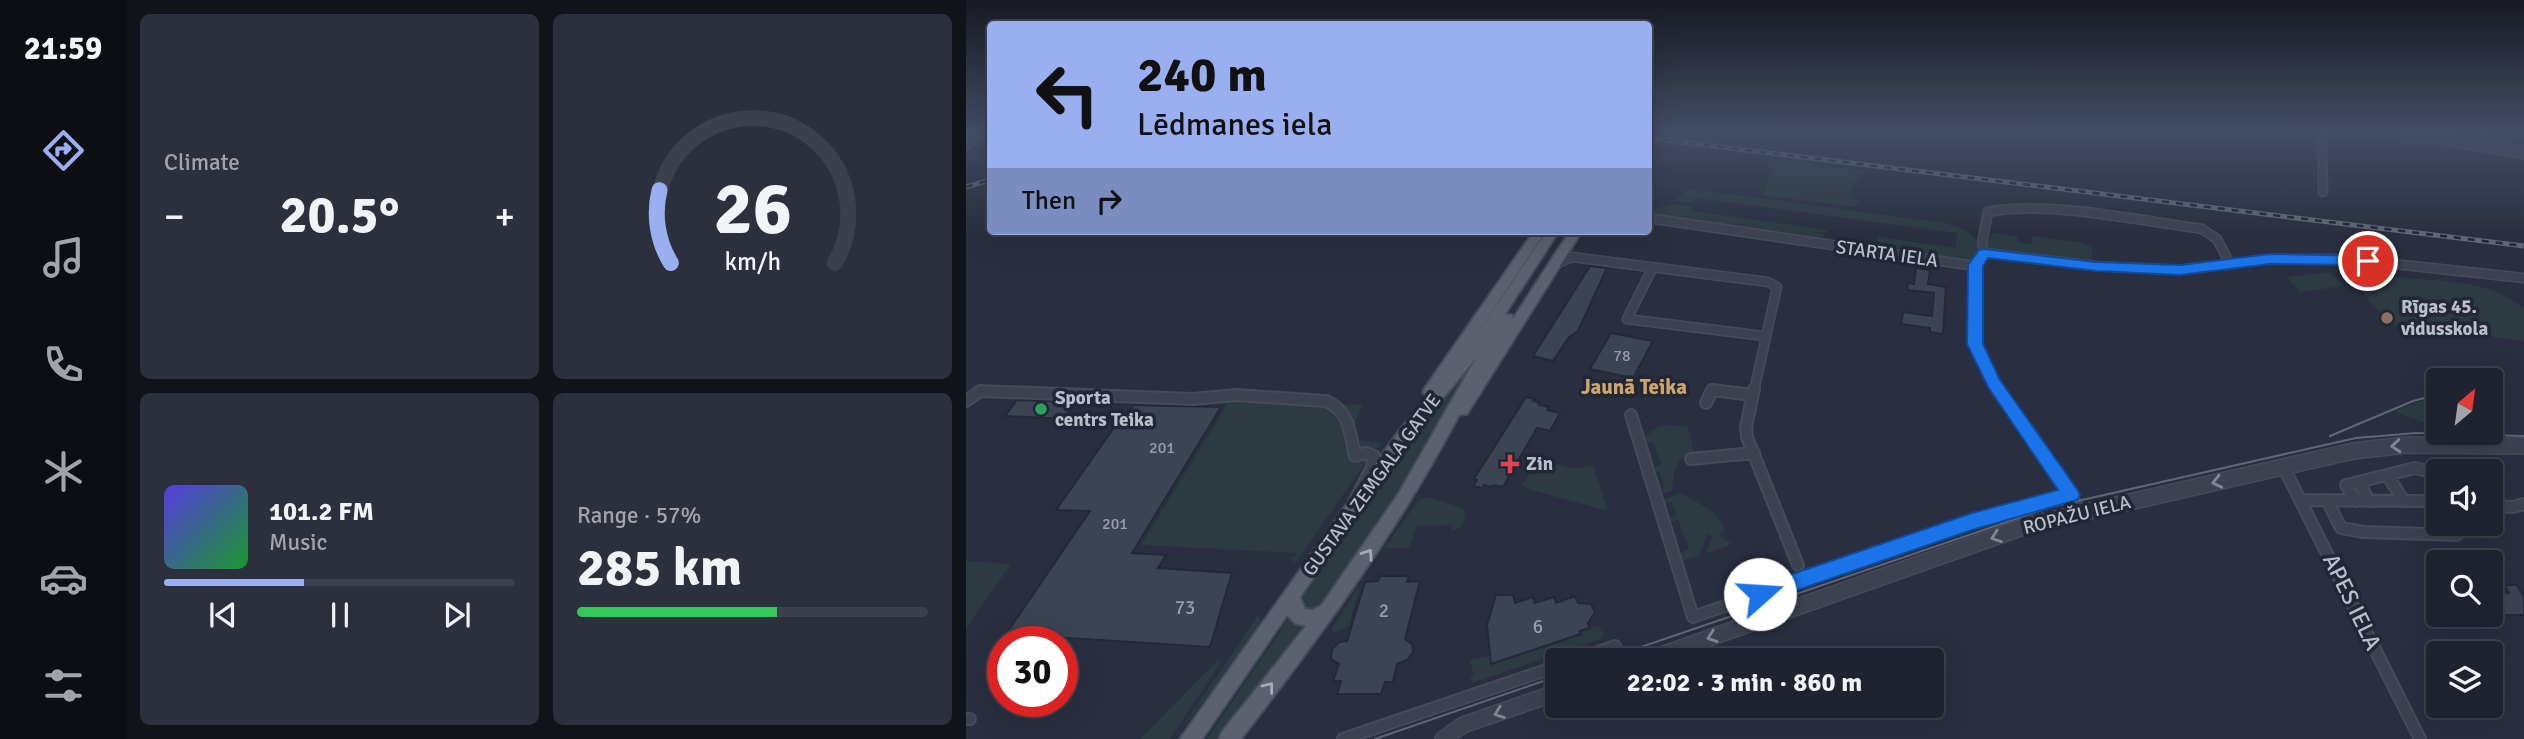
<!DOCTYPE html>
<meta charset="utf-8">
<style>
:root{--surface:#1f2330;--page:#2c2f3c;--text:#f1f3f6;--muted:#a1a4ab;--line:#3c404c;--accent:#99aff0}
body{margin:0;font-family:Signika,sans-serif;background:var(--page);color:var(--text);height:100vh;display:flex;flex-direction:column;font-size:26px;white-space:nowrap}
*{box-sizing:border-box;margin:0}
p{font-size:23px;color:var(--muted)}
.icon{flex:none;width:38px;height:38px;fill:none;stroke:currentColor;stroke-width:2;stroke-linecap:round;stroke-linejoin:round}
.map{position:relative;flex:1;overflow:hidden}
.details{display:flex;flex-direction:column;gap:14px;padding:14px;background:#11131a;width:840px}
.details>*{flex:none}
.banner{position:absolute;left:21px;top:21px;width:665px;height:214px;border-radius:7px;box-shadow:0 7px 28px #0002,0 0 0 2px var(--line);background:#99aff0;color:#111;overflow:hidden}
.needle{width:46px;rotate:29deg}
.buttons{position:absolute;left:1460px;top:368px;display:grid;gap:14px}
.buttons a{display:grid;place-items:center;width:77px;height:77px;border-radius:7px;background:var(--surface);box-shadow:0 7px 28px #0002,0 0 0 2px var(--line);font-size:35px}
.speed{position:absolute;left:21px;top:626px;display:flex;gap:14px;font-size:35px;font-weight:700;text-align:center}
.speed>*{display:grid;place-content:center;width:91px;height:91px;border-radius:50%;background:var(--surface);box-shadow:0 7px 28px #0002,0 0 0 2px var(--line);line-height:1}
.speed .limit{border:10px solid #d22;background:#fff;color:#111}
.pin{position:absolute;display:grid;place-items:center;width:60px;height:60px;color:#fff;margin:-30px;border:4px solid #fff;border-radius:50%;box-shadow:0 2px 7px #0007}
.me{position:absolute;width:77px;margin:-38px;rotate:71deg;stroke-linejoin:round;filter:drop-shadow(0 0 5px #0008)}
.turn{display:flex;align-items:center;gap:24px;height:147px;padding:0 35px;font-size:32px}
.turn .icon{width:91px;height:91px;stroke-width:2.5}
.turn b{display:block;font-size:49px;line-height:60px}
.then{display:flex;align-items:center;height:66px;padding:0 35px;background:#0003;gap:14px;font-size:26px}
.big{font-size:52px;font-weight:800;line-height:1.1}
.details .card{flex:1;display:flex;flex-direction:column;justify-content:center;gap:10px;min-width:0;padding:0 24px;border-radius:10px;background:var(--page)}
.details .dial{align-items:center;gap:0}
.dial svg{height:182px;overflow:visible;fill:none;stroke:var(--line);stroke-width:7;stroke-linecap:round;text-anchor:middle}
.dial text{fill:var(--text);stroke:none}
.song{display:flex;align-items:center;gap:21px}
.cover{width:84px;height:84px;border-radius:10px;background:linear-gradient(135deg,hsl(250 70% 55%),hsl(130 70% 35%))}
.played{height:7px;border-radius:4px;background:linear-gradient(90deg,var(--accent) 40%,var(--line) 40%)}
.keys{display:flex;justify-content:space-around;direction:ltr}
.heat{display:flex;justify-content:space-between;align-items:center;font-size:38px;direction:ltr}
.charge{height:10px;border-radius:5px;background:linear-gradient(90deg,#34c759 57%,var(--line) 0)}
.details .tiles{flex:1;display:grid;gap:14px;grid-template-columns:repeat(2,1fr)}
.trip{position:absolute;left:579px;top:648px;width:399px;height:70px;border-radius:7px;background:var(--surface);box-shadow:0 7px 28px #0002,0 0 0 2px var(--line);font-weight:800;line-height:70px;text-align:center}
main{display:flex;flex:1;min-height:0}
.tab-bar{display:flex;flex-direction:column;width:126px;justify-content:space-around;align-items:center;background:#0c0e13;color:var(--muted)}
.tab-bar .icon{width:49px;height:49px}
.tab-bar .selected{color:var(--accent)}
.tab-bar b{font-size:32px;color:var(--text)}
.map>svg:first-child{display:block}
</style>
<main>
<nav class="tab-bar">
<b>21:59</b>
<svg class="icon selected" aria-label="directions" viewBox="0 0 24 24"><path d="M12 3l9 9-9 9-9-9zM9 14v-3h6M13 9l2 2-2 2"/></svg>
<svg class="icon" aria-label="music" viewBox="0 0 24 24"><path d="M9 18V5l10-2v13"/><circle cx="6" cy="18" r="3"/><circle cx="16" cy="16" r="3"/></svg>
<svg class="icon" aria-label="phone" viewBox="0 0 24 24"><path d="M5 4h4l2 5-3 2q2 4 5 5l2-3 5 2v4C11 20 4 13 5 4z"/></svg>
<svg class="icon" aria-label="climate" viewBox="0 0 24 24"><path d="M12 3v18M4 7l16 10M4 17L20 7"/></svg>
<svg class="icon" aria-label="car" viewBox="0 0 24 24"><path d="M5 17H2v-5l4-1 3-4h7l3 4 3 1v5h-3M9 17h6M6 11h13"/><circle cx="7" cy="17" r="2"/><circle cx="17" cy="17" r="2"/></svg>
<svg class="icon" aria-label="filters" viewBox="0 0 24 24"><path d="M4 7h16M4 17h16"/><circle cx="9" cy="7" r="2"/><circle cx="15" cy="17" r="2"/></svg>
</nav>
<section class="details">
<div class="tiles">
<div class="card"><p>Climate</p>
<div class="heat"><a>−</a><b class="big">20.5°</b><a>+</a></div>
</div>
<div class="card dial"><svg viewBox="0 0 100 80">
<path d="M14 69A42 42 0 1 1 86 69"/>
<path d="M14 69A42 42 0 0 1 9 37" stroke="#99aff0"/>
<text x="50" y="56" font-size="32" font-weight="700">26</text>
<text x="50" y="72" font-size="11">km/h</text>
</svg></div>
<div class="card">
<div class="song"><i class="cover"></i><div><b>101.2 FM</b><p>Music</p></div></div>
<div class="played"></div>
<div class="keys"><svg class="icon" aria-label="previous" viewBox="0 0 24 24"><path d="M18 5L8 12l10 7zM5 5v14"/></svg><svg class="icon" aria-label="pause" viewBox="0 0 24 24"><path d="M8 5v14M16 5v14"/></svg><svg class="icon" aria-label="next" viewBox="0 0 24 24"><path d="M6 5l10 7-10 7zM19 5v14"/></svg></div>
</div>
<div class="card"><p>Range · 57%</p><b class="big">285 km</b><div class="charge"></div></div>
</div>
</section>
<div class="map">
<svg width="1558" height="739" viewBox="0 0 1558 739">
<rect width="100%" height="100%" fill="#292f40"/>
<!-- green -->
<path fill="#2b3b41" d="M 810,160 L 901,171 L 900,174 L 894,174 L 893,180 L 889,182 L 883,195 L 894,202 L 888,207 L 797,195 Z
M 723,189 L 971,222 C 990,225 1021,232 1009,258 L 997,261 L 911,248 L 912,237 L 990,248 L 991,233 L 729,198 L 726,203 L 706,201 Z
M 706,204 L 725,206 L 724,211 L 861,230 L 861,233 L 841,231 L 859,235 L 854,240 L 837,240 L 768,226 L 683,216 L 683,211 Z
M 1028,233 L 1051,236 L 1051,242 L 1065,244 L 1066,236 L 1113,242 L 1125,247 L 1127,260 L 1024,249 L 1020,245 L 1021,238 Z
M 1364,272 L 1377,286 L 1334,292 L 1321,277 Z
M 1417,276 C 1460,281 1526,278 1558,309 L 1558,341 L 1420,324 L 1417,317 L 1420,316 C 1402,304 1381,280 1417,276 Z
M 503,366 L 456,459 L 431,500 L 352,611 L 339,611 L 335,600 L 430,459 Z
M 266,397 L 397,405 L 382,439 L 418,443 L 399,457 L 402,459 L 330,562 L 324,560 L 331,553 L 175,545 Z
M 1472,398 L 1472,428 L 1428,411 L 1460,399 Z
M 701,425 L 722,427 L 728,453 C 708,456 708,474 706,491 L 694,494 L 693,490 L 699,487 L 693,471 L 688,473 L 688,467 L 695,464 L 687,442 L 679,444 C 680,432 690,426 701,425 Z
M 573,460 L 609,469 L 627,465 L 642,511 L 565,490 L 556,485 Z
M 716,493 L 750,514 L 759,530 L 754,536 L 765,543 L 762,546 L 739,554 L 747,536 L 741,534 L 733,556 L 717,560 L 714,553 L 723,549 L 712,520 L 703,523 L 701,519 L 710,516 L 706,502 L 697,504 L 695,500 Z
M 463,497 L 498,509 L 499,517 L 496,526 L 485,532 L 486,525 L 450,526 L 444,548 L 418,548 L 453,500 Z
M 0,561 L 45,564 L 0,628 Z
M 394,585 L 383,626 L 367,634 L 366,628 Z
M 292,616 L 294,621 L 288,636 L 208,739 Z
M 324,617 L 345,624 L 253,739 L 241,739 Z
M 632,626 L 638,633 L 637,638 L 506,683 L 504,676 L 508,674 L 503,660 L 524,656 L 525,663 Z
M 252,660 L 255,662 L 204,739 L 174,739 Z"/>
<!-- building -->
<path fill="#3b4355" stroke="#232937" stroke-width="2" d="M 624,266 L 641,268 L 612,331 L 603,337 L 587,361 L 567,356 Z
M 950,268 L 964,270 L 962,284 L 980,287 L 977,334 L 964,332 L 964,328 L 935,324 L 937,312 L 966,316 L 968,293 L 941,290 L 942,283 L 948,284 Z
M 645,333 L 687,341 L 667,378 L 624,369 Z
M 560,397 L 569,399 L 567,401 L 574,403 L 573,405 L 583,407 L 581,410 L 594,413 L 584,431 L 571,428 L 537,487 L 527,485 L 525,487 L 518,485 L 516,488 L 507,486 L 511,480 L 508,479 Z
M 51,400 L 111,402 L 99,419 L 39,416 Z
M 168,405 L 255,407 L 166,553 L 200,555 L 192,568 L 266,573 L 244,647 L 40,634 L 124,511 L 90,510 L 149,426 L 154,426 Z
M 414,576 L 443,576 L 441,582 L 454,581 L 439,639 L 446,644 L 447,652 L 441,660 L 431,664 L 427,682 L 419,682 L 415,694 L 371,694 L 375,681 L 367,681 L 373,664 L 365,659 L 366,649 L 373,642 L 381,641 L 399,582 L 412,581 Z
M 1538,585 L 1551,585 L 1558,597 L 1558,615 L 1534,615 L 1537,621 L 1525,621 L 1521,614 L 1524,614 L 1524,592 L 1543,593 Z
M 530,595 L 547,595 L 549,603 L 567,597 L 569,603 L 588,597 L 590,603 L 609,596 L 612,603 L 625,604 L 629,612 L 622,623 L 623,628 L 614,631 L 615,634 L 525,664 L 521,625 Z"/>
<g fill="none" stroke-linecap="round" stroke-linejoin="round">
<defs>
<path id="minor-far1" d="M 1356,132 L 1357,192
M 1519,132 L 1522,146
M 0,145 L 18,132
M 682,218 L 1009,266
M 1018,253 L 1130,266 L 1214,270 L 1304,259 L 1382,259 L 1558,278
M 590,264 L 606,257 L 802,282 L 811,287 L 788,391
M 1009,266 L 1018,253 L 1016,243 L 1022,212 C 1078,200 1177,221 1236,229 L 1251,239 L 1264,264
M 1009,266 L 1009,343 L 1016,364 L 1034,391
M 687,267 L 661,319 L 798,336
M 746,391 L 751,391"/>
<path id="minor" d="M 788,389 L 780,427 L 781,437 L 832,565
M 1033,389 L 1116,513
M 0,401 L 14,391 L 227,399 L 270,395 L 360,401 C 384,411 384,434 389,456 L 400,453 L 408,456 L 406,467 L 388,502
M 740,403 L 746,390 L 787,395
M 665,415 L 727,617 L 1006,521 L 1105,495
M 725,459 L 788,453
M 1317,466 L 1454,739
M 1421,475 L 1438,501
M 1393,482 L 1403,501
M 1335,500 L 1472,501
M 1361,500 L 1375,528 L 1398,532 L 1491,535
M 1390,501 L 1380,485 L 1449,468 L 1462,471 L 1472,485
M 1524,506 L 1547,507 L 1558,504
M 609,660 L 649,646
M 0,719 L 4,719
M 377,739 L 592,666"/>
<path id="tertiary-far1" d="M 1438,132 L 1558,153"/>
<path id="tertiary" d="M 681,660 L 1063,525 L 1387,451 L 1440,445 L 1558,446
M 477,739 L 497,725 L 592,692"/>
<path id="primary" d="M 568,231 L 580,231 L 494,359 L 581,231 L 593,231 L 539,314 L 546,315 L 547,319 L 604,231 L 616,231 L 501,414 L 493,415 C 432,531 355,635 275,739 L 253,739 L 256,732 L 340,626 L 329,623 L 321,615 L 236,739 L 214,739 L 433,431 L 462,397 L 457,392 L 459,388 ZM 510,358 L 433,493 L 355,606 L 346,610 L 339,609 L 334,597 L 443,439 Z"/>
</defs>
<!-- minor-far1 casing -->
<use href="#minor-far1" stroke="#464b59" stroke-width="11"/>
<!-- minor casing -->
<use href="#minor" stroke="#464b59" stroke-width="14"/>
<!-- tertiary-far1 casing -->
<use href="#tertiary-far1" stroke="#464b59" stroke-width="14"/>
<!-- tertiary casing -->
<use href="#tertiary" stroke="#464b59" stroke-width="18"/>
<!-- primary casing -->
<use href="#primary" stroke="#464b59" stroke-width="4"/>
<!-- minor-far1 -->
<use href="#minor-far1" stroke="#3d4250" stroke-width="8"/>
<!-- minor -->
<use href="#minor" stroke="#3d4250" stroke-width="10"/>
<!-- tertiary-far1 -->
<use href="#tertiary-far1" stroke="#3d4250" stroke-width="10"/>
<!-- tertiary -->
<use href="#tertiary" stroke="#3d4250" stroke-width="15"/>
<!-- primary -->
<use href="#primary" fill="#5b616f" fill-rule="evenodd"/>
<!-- tram -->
<path stroke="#5f6676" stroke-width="2" d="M 1364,436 L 1447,401 L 1466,396
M 637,660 L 1085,507 L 1390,438 L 1450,433 L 1558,436
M 409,739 L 592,676"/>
<defs>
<path id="rail" d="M 682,138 L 1558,246
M 0,187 L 24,180"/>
</defs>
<!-- rail casing -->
<use href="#rail" stroke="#5f6676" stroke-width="5"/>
<!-- rail -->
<use href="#rail" stroke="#212735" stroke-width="2.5" stroke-dasharray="7" stroke-linecap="butt"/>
</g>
<!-- one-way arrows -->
<defs><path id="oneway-chevron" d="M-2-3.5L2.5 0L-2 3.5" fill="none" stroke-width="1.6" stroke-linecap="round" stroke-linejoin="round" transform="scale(1.75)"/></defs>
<g stroke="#818693">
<use href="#oneway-chevron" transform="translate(1430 446) rotate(175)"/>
<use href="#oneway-chevron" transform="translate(1251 482) rotate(167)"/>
<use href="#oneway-chevron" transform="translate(1030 537) rotate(160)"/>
<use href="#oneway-chevron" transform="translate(746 637) rotate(161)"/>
<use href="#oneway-chevron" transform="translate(533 713) rotate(161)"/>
</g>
<g stroke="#a6abb8">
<use href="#oneway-chevron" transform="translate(402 554) rotate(-56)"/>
<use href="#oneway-chevron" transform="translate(303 687) rotate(-52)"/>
</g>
<!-- sky -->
<linearGradient id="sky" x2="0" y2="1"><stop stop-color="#171a23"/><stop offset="0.56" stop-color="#434d64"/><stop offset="1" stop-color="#434d64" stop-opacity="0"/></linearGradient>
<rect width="1558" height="235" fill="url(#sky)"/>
<!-- route -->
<path fill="#1a73e8" stroke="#114b97" stroke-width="2" d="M 1018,249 L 1130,262 L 1214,265 L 1304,254 L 1402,256 L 1410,261 L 1402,265 L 1304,264 L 1214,275 L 1130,271 L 1022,258 L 1017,266 L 1017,344 L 1034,380 L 1111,489 L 1114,495 L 1111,500 L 1006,530 L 794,603 L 787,601 L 784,594 L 787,588 L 794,585 L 1006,513 L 1092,490 L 1022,387 L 1001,344 L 1002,265 L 1013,250 Z"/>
<!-- markers -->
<circle fill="#8d6e63" stroke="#212735" stroke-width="2.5" cx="1421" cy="318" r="7"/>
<circle fill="#2e9e5b" stroke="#212735" stroke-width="2.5" cx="75" cy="409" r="7"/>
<path fill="#e0444e" stroke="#212735" stroke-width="2.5" d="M540.5 453.5h7v7h7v7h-7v7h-7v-7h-7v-7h7z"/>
<g text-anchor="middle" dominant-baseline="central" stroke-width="7" stroke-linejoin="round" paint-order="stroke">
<!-- number labels -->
<g font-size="16" fill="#989dab">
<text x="656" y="356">78</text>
<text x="196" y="448">201</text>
<text x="149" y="524">201</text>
</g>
<!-- street labels -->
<g font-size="19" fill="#b9beca" stroke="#212735">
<text transform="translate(921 254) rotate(8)">STARTA IELA</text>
<text transform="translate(406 485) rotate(-54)">GUSTAVA ZEMGALA GATVE</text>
<text transform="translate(1111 515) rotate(-14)">ROPAŽU IELA</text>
</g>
<!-- poi labels -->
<g font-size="19" font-weight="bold" fill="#b9beca" stroke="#212735" text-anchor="start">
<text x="1435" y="307">Rīgas 45.<tspan x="1435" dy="22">vidusskola</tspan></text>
<text x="89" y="398">Sporta<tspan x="89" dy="22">centrs Teika</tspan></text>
<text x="560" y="464">Zin</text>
</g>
<!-- near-number labels -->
<g font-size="19" fill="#989dab">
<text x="219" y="608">73</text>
<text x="418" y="611">2</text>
<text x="572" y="627">6</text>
</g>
<!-- neighbourhood labels -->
<g font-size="21" font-weight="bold" fill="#cda571" stroke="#212735">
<text x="668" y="387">Jaunā Teika</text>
</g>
<!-- near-street labels -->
<g font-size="23" fill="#b9beca" stroke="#212735">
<text transform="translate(1386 602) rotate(64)">APES IELA</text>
</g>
</g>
</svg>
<div class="buttons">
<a><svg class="needle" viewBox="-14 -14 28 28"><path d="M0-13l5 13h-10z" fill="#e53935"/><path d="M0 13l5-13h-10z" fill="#a1a4ab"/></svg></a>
<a><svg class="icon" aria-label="sound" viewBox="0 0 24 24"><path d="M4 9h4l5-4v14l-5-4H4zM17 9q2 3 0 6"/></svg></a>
<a><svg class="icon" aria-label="search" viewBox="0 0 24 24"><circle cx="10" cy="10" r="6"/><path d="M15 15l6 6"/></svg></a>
<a><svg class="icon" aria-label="layers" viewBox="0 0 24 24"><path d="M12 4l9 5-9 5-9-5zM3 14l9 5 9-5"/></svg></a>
</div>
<div class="speed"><div class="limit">30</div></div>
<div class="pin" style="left:1402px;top:261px;background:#d93025"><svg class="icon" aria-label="arrive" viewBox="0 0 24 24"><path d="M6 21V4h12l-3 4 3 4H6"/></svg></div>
<svg class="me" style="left:794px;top:594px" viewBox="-20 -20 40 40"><circle r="19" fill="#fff"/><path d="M0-13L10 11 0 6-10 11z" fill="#1a73e8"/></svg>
<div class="trip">22:02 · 3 min · 860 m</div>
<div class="banner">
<div class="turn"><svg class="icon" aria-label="left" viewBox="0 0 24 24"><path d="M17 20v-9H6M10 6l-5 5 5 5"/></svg><div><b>240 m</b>Lēdmanes iela</div></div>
<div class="then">Then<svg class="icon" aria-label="right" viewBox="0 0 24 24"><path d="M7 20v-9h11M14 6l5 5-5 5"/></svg></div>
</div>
</div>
</main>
